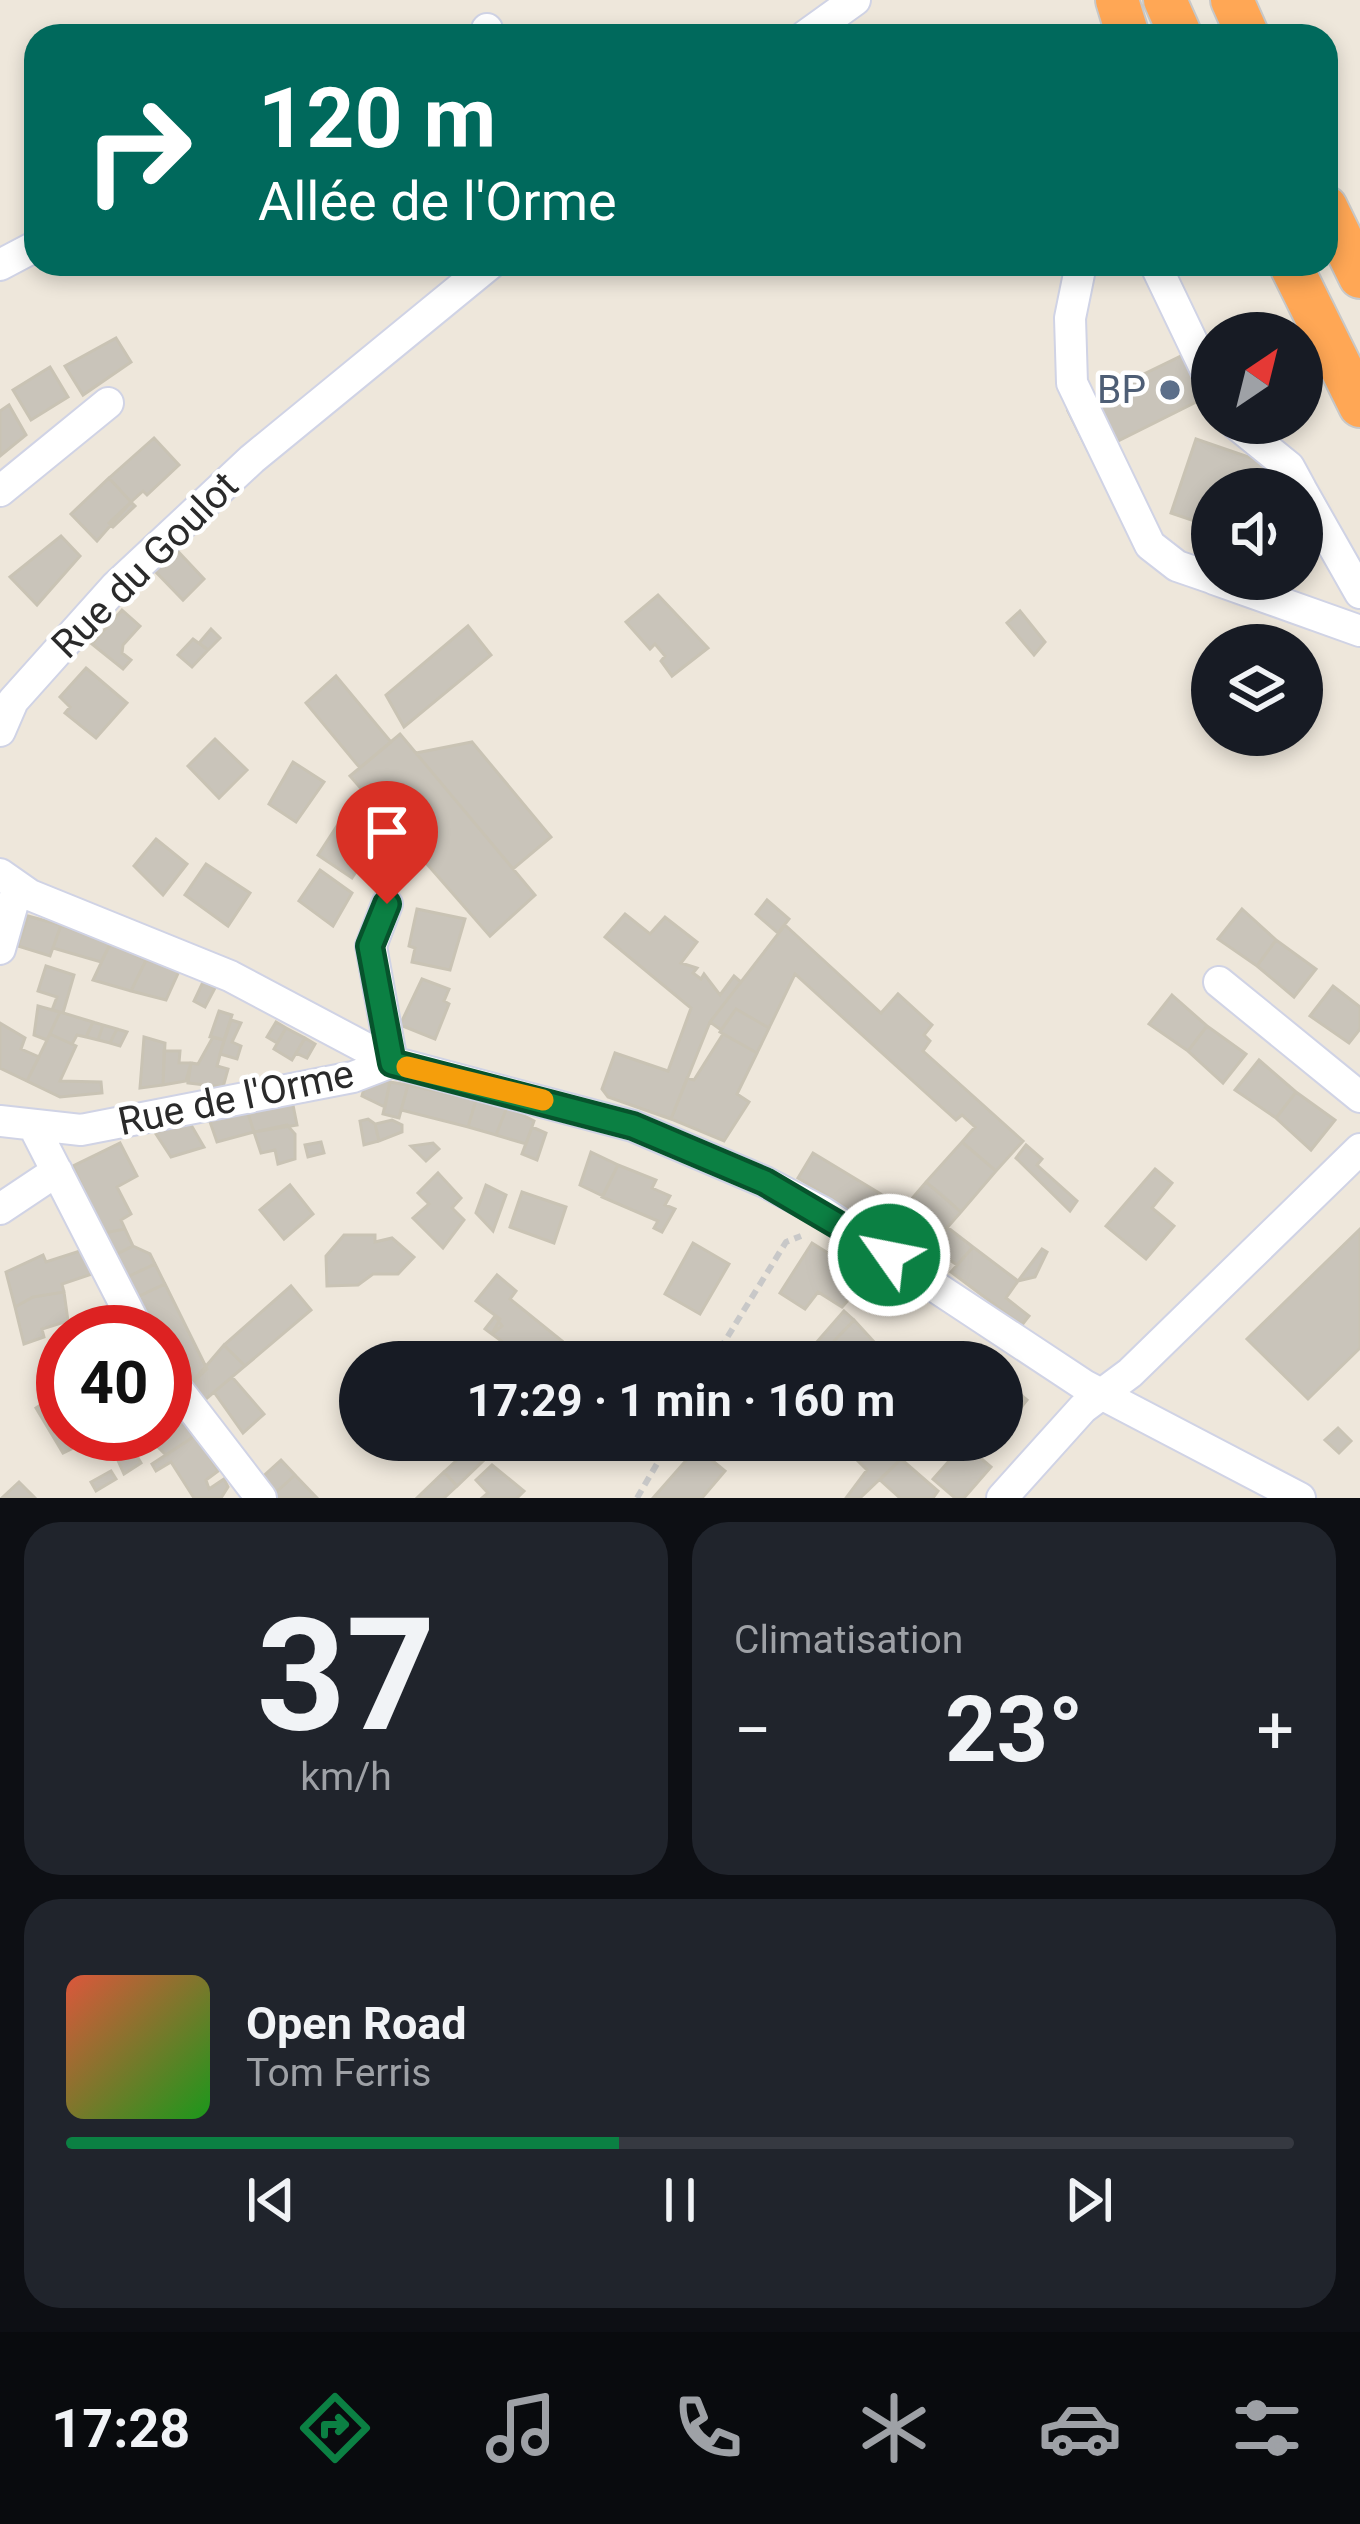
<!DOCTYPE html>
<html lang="fr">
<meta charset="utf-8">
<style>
:root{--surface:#171b24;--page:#20242c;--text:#f1f3f6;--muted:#9ea1a6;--line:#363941;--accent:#0b8043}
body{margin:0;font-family:Roboto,sans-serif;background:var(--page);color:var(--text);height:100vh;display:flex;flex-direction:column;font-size:45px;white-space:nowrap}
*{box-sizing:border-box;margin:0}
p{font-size:39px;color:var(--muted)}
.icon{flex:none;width:66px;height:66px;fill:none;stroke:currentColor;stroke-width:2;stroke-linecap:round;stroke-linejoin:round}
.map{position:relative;height:1498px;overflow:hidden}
.side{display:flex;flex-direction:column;gap:24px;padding:24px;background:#0d0f14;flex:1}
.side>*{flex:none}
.hud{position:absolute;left:24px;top:24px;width:1314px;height:252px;border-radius:36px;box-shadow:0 6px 18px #0003;background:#00695c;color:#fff;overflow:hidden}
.needle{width:78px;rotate:35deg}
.tools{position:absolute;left:1191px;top:312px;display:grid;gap:24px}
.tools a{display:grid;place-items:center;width:132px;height:132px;border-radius:50%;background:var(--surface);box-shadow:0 6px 18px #0003;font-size:60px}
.speed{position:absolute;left:36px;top:1305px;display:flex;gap:24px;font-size:60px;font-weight:700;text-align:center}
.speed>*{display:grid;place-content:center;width:156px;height:156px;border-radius:50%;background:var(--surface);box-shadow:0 6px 18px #0003;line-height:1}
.speed .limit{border:18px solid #d22;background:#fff;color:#111}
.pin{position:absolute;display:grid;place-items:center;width:102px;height:102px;color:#fff;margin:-123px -51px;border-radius:50% 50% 50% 0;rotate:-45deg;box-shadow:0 0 12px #0007}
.pin .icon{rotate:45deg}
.me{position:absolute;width:132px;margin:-66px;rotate:303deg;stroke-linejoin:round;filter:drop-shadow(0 0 9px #0008)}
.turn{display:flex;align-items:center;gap:42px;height:252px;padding:0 36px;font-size:54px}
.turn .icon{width:156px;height:156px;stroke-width:2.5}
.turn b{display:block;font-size:84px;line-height:102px}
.big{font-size:90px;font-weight:700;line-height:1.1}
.side .widget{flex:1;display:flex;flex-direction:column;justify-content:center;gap:18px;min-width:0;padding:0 42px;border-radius:36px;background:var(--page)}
.side .dial{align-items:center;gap:0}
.dial b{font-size:156px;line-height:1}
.song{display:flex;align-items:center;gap:36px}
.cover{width:144px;height:144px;border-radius:18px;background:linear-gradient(135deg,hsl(10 70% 55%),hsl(120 70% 35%))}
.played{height:12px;border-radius:6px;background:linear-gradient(90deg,var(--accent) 45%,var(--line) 45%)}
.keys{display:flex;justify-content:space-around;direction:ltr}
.heat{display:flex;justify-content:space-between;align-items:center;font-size:66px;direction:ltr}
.side .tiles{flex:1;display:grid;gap:24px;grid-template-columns:1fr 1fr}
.widget:last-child{grid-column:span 2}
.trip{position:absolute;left:339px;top:1341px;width:684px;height:120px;border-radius:60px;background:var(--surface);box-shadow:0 6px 18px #0003;font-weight:700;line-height:120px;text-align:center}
.dock{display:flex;height:192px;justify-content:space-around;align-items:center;background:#090b0e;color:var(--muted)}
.dock .icon{width:84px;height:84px}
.dock .active{color:var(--accent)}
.dock b{font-size:54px;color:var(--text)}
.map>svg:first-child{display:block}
</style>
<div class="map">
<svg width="1360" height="1498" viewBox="0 0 1360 1498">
<rect width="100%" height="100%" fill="#eee7db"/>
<!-- building -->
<path fill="#c9c4ba" stroke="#c9c3b4" stroke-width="3" d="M 116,338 L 131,362 L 83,395 L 65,366 Z
M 1212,341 L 1212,394 L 1090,455 L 1068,411 Z
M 50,367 L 68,397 L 31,420 L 13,390 Z
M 9,405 L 26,435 L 0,456 L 0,411 Z
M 154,438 L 179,465 L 147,495 L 143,491 L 131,502 L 109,478 Z
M 1196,439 L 1272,465 L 1263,489 L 1212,489 L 1212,527 L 1171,513 Z
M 109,478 L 131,502 L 97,541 L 71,514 Z
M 131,502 L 135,506 L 113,527 L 109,523 Z
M 61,536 L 80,556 L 37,605 L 10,577 Z
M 172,545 L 204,579 L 183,600 L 151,567 Z
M 658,595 L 708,648 L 672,676 L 661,661 L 665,656 L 655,644 L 650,649 L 626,622 Z
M 122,610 L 140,626 L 123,645 L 122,653 L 131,660 L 123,669 L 92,644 Z
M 1020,611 L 1045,642 L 1034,655 L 1007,623 Z
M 468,626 L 491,655 L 404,727 L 386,695 Z
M 211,629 L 220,638 L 208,650 L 199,643 Z
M 193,639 L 208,650 L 192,667 L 178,655 Z
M 86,668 L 127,703 L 96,738 L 65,713 L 70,707 L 60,697 Z
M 336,676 L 391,742 L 360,768 L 306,703 Z
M 400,734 L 535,895 L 490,936 L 350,776 Z
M 215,739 L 247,770 L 219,798 L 188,766 Z
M 472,742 L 551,837 L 513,869 L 416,753 Z
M 293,762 L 324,782 L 296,822 L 269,804 Z
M 348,809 L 382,832 L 352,878 L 318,855 Z
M 156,839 L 187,864 L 163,895 L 134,866 Z
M 206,864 L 250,893 L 228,926 L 185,895 Z
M 320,870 L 352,893 L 333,926 L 299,901 Z
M 767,900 L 789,919 L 778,933 L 756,914 Z
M 417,909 L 465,919 L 450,970 L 412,962 L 415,948 L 409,946 Z
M 1242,909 L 1276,940 L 1257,966 L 1218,939 Z
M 625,914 L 650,934 L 665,917 L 697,942 L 681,963 L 697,968 L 693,973 L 701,979 L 704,974 L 720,995 L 734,976 L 741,982 L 710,1022 L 671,1119 L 608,1097 L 602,1089 L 615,1053 L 668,1071 L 691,1008 L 605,937 Z
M 28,916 L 61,925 L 50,956 L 18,946 Z
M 61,925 L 110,944 L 101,962 L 53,948 Z
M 785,925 L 881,1013 L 898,994 L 932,1025 L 924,1035 L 930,1041 L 923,1051 L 1023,1141 L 996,1171 L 962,1142 L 975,1127 L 962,1115 L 956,1120 L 795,974 L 769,1028 L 736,1009 L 721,1030 L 710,1022 Z
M 1276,940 L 1316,969 L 1294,997 L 1257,966 Z
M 110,944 L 146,960 L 131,991 L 93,980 Z
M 146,960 L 180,969 L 166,1000 L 131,991 Z
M 46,966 L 74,975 L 63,1013 L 52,1010 L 57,997 L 38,991 Z
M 422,979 L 449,989 L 444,1001 L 449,1004 L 435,1039 L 400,1025 Z
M 203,982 L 215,988 L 205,1007 L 194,1001 Z
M 1333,986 L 1360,1007 L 1360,1029 L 1349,1043 L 1310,1016 Z
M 1172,995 L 1207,1026 L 1188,1051 L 1149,1024 Z
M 38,1006 L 60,1012 L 47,1040 L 34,1035 Z
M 736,1009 L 769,1028 L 757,1053 L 720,1032 Z
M 219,1011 L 232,1015 L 224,1040 L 210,1037 Z
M 60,1012 L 93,1022 L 86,1037 L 77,1035 L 72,1044 L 50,1034 Z
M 231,1020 L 241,1023 L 232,1042 L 241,1046 L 237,1059 L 220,1054 Z
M 93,1022 L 103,1025 L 98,1040 L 86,1037 Z
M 276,1022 L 286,1028 L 277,1043 L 267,1037 Z
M 0,1023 L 25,1038 L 21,1049 L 39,1057 L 27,1081 L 0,1068 Z
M 103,1025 L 117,1029 L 110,1043 L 98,1040 Z
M 1207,1026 L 1246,1054 L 1223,1083 L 1188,1051 Z
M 286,1028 L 305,1038 L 292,1060 L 274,1049 Z
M 117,1029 L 127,1032 L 120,1046 L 110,1043 Z
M 50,1034 L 76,1046 L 60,1081 L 101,1082 L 102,1093 L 60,1097 L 27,1081 Z
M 723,1034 L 757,1053 L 737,1094 L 749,1102 L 724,1141 L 671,1119 L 687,1078 L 694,1080 Z
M 144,1037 L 165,1043 L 163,1085 L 140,1088 Z
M 213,1037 L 224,1040 L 217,1066 L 228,1069 L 223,1087 L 188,1083 L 191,1063 L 198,1064 Z
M 305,1038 L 315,1044 L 307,1058 L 296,1053 Z
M 164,1051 L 180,1051 L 179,1063 L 191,1063 L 186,1081 L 163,1085 Z
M 1259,1060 L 1296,1092 L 1276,1118 L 1235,1090 Z
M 367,1078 L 390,1082 L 385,1107 L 362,1096 Z
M 390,1082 L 408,1085 L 399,1118 L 383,1114 Z
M 408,1085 L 476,1100 L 468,1127 L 401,1110 Z
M 1296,1092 L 1335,1120 L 1311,1150 L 1276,1118 Z
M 291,1095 L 297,1125 L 254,1132 L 246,1107 Z
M 476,1100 L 507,1107 L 496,1135 L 468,1127 Z
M 246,1107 L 254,1132 L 217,1142 L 209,1119 Z
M 507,1107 L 534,1121 L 526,1144 L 496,1135 Z
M 187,1118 L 204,1147 L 171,1157 L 152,1128 Z
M 368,1119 L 375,1124 L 379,1141 L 364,1145 L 360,1121 Z
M 392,1120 L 402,1125 L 402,1132 L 379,1141 L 375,1124 Z
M 287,1125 L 295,1134 L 295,1159 L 278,1164 L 275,1150 L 261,1153 L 254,1132 Z
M 532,1127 L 546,1133 L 537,1160 L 522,1154 Z
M 321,1142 L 324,1153 L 308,1157 L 305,1145 Z
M 962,1142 L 996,1171 L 961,1212 L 926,1182 Z
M 120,1143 L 137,1176 L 117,1187 L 131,1214 L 121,1220 L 125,1229 L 104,1233 L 73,1166 Z
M 433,1143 L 439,1149 L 426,1161 L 411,1146 Z
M 1026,1145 L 1042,1159 L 1037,1165 L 1077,1201 L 1070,1211 L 1016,1158 Z
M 591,1152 L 618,1165 L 603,1196 L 580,1185 Z
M 813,1153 L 904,1208 L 926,1182 L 961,1212 L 923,1255 L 798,1178 Z
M 618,1165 L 656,1180 L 652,1188 L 670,1196 L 665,1205 L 675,1209 L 662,1232 L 654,1228 L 658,1221 L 602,1197 Z
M 1155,1169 L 1172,1183 L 1152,1208 L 1174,1226 L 1146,1259 L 1106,1226 Z
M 438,1173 L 461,1198 L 452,1208 L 464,1220 L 443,1248 L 413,1218 L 429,1204 L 418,1193 Z
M 290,1185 L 313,1214 L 284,1239 L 260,1210 Z
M 486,1185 L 506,1195 L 493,1231 L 476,1213 Z
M 522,1192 L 566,1207 L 554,1243 L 510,1227 Z
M 947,1227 L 973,1247 L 957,1265 L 930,1246 Z
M 125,1229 L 133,1246 L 115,1255 L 104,1233 Z
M 1360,1229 L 1360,1348 L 1308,1399 L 1247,1339 Z
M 344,1235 L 375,1235 L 375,1242 L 392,1238 L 414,1257 L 398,1274 L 373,1274 L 358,1285 L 327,1286 L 326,1256 Z
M 693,1243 L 729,1264 L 700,1314 L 665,1294 Z
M 812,1243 L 868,1278 L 842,1307 L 818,1292 L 805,1309 L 780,1293 Z
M 133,1246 L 150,1254 L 155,1264 L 125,1278 L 115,1255 Z
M 973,1247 L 1018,1281 L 1006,1298 L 1029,1316 L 1022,1325 L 951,1272 Z
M 89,1248 L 101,1271 L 62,1284 L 64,1292 L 33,1297 L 15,1307 L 6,1272 L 43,1255 L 46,1262 Z
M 1042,1249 L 1047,1252 L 1035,1277 L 1018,1281 Z
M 155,1264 L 165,1284 L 135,1298 L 125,1278 Z
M 497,1275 L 516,1291 L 510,1299 L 562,1341 L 544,1362 L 511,1362 L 516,1352 L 492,1334 L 500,1319 L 476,1301 Z
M 165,1284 L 207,1369 L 188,1387 L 165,1358 L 165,1332 L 150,1332 L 135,1298 Z
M 291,1286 L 311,1310 L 245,1366 L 224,1345 Z
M 64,1292 L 68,1321 L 42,1329 L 44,1337 L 24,1344 L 15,1307 L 33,1297 Z
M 844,1311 L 854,1320 L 818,1358 L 809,1351 Z
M 495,1316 L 502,1326 L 492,1334 L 485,1329 Z
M 854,1320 L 886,1355 L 880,1362 L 823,1362 L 818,1358 Z
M 224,1345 L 245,1366 L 200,1404 L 188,1387 Z
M 644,1348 L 669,1362 L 636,1362 Z
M 232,1377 L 264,1414 L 243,1433 L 214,1392 Z
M 1002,1379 L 1027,1400 L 1018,1411 L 1002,1397 Z
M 63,1387 L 63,1434 L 89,1434 L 90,1439 L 71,1449 L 45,1402 L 44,1397 Z
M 1002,1397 L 1018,1411 L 1004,1426 L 1002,1424 Z
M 45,1402 L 71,1449 L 63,1453 L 36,1408 Z
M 175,1404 L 196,1435 L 166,1455 L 145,1434 L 165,1434 L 165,1408 Z
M 1338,1428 L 1351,1441 L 1339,1453 L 1325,1440 Z
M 116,1434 L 124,1434 L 141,1463 L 124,1474 L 112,1447 L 97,1450 L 94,1445 Z
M 196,1435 L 218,1471 L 206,1480 L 209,1489 L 224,1479 L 228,1487 L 221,1498 L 194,1498 L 171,1462 L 156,1471 L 152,1464 Z
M 837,1440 L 880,1440 L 901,1459 L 860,1498 L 846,1498 L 867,1470 Z
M 964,1444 L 991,1467 L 964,1498 L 955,1498 L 933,1479 Z
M 471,1447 L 485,1459 L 457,1486 L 444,1472 Z
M 697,1448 L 725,1471 L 702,1498 L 653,1498 Z
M 901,1459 L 938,1491 L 933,1498 L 900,1498 L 880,1480 Z
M 281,1460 L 295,1475 L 273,1495 L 259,1480 Z
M 492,1465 L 524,1491 L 517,1498 L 482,1498 L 488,1493 L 476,1480 Z
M 111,1471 L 116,1479 L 96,1491 L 91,1482 Z
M 444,1472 L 457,1486 L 444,1498 L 417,1498 Z
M 295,1475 L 317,1498 L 276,1498 L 273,1495 Z
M 19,1482 L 35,1498 L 2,1498 Z"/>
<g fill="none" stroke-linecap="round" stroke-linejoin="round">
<defs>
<path id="minor" d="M 487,29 L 487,36
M 805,36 L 855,0
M 1081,264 L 1070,318 L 1072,383 L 1150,545 L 1177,566 L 1212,578
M 1155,264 L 1212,383
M 0,265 L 36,246
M 1235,423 L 1289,467 L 1301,489
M 0,491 L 108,403
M 1302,491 L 1360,593
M 1214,579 L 1360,631
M 0,731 L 13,701 L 115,587 L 252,459 L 490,264
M 0,874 L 30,895 L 230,976 L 392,1062 L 633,1126 L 765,1182 L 822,1212 L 1084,1385 L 1300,1498
M 387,904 L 371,946 L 392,1062
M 0,949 L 17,889
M 1219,982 L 1360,1097
M 0,1121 L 81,1130 L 353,1077 L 392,1062
M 35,1129 L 139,1332
M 0,1209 L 57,1171
M 165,1373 L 261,1498
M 1002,1498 L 1083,1408 L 1130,1373 L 1360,1149"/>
<path id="highway" d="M 1117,0 L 1128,36
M 1165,0 L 1181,36
M 1232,0 L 1248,36
M 1326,207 L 1360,277
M 1290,264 L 1360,406"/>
</defs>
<!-- minor casing -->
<use href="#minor" stroke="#d0d3e5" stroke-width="34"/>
<!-- highway casing -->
<use href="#highway" stroke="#c8c8c8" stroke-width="46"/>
<!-- path -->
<path stroke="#c8c8c8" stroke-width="6" stroke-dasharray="9 6" stroke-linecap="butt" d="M 712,1362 L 786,1242 L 801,1236
M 637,1498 L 671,1440"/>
<!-- minor -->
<use href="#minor" stroke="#fff" stroke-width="30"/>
<!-- highway -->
<use href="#highway" stroke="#ffa755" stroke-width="42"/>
</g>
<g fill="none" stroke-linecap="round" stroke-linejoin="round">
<defs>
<path id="route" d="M 387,904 L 370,946 L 392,1063 L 633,1126 L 765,1182 L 889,1255"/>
</defs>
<!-- route casing -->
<use href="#route" stroke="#07532c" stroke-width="30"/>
<!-- route -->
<use href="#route" stroke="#0b8043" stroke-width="21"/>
<!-- slow -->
<path stroke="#f59e0b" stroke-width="21" d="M 407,1067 L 543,1100"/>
</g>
<!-- markers -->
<circle fill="#5c6f8a" stroke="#fff" stroke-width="4.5" cx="1170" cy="390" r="12"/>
<g text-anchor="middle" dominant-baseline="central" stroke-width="9" stroke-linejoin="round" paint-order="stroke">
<!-- service labels -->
<g font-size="39" fill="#4e5e75" stroke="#fff" text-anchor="end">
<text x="1146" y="390">BP</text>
</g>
<!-- street labels -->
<g font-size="39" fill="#2a2a2a" stroke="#fff">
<text transform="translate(145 565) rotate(-45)">Rue du Goulot</text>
<text transform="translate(236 1098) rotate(-12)">Rue de l'Orme</text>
</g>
</g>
</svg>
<div class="tools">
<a><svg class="needle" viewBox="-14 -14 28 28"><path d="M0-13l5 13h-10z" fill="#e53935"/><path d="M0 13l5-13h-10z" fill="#9ea1a6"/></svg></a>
<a><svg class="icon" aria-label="sound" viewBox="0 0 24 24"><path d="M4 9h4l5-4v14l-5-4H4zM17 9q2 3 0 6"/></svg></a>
<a><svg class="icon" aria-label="layers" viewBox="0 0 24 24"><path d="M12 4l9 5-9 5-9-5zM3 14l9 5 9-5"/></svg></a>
</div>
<div class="speed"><div class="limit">40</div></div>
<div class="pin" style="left:387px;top:904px;background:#d93025"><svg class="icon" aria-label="arrive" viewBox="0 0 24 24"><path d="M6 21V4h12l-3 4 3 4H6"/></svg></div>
<svg class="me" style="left:889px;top:1255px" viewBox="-20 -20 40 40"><circle r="17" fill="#0b8043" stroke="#fff" stroke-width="3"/><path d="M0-11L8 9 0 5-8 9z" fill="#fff"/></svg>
<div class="trip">17:29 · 1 min · 160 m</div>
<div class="hud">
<div class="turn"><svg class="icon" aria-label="right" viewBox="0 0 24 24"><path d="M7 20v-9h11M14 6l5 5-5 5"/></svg><div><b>120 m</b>Allée de l'Orme</div></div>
</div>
</div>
<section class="side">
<div class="tiles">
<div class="widget dial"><b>37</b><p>km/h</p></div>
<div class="widget"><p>Climatisation</p>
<div class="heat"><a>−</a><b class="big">23°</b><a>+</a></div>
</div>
<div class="widget">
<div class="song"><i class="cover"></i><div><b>Open Road</b><p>Tom Ferris</p></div></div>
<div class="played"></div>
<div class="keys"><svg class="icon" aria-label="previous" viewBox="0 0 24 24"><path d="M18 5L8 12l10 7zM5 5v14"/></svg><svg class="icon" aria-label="pause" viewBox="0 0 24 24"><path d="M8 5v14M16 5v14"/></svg><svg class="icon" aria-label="next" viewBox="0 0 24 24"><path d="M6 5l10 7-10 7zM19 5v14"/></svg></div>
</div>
</div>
</section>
<nav class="dock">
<b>17:28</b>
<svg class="icon active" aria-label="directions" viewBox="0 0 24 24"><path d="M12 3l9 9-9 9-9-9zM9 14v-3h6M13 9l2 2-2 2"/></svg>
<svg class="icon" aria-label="music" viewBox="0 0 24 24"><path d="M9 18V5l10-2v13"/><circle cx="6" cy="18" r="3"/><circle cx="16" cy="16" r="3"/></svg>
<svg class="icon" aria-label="phone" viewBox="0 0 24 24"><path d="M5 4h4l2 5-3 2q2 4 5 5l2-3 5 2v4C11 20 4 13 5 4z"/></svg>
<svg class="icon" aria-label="climate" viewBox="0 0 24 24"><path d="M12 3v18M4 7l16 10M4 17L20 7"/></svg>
<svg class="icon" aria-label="car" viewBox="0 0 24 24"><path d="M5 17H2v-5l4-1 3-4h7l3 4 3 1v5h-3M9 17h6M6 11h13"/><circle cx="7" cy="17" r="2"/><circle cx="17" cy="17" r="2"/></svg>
<svg class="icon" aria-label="filters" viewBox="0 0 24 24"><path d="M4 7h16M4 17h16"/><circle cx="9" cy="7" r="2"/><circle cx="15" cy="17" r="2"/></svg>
</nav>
